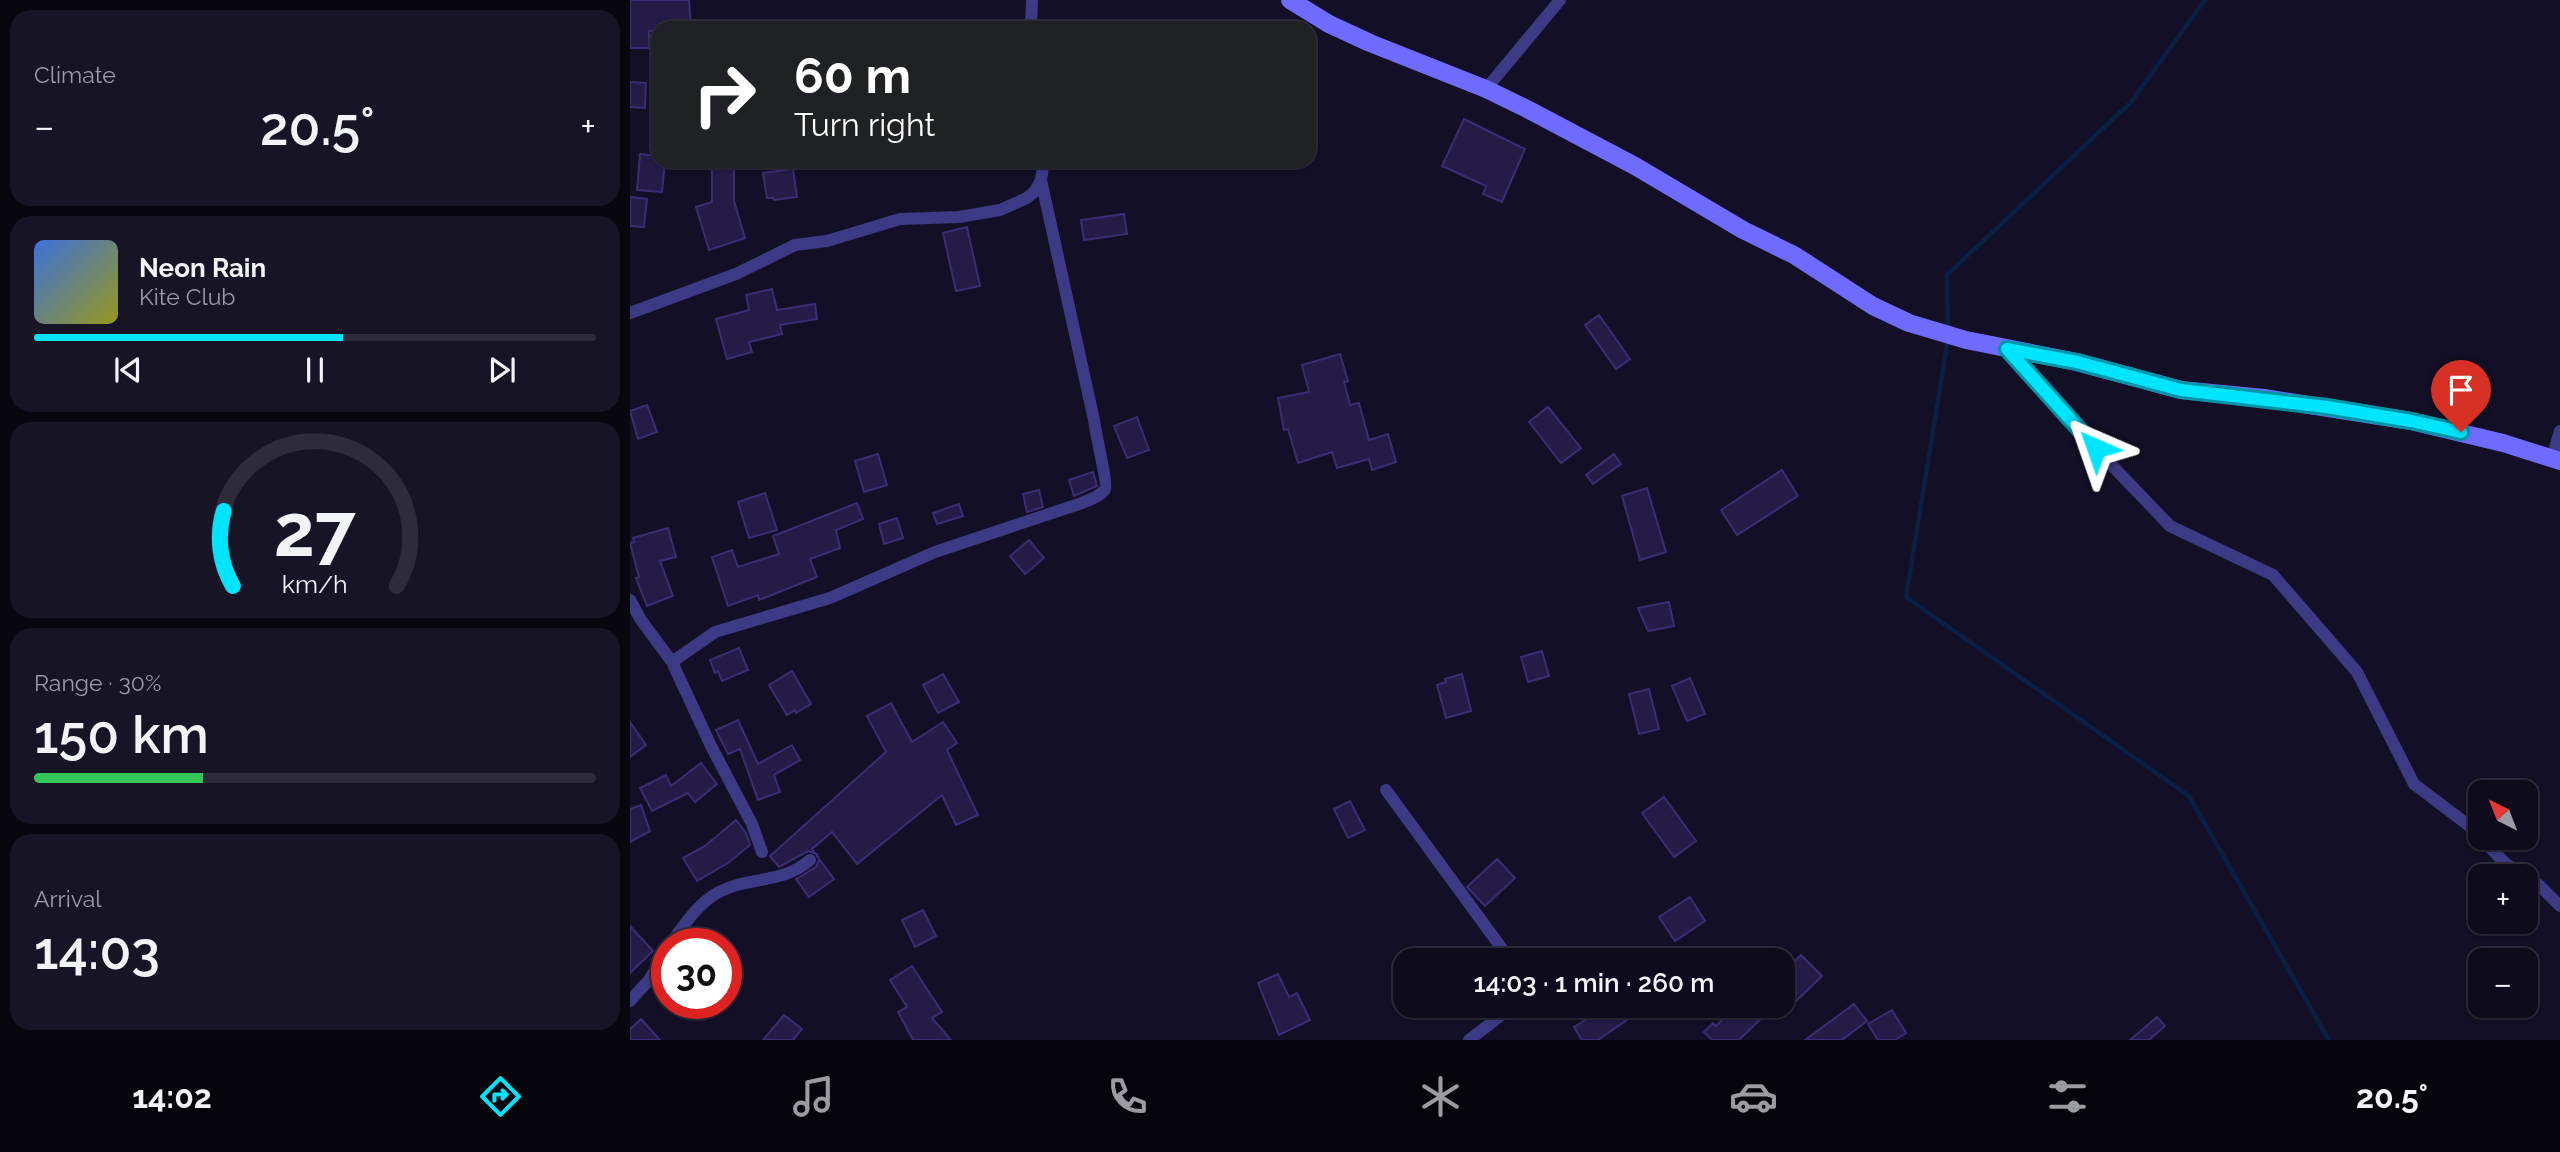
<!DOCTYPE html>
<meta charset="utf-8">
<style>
:root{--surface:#0e0b1c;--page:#171425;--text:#f1f3f6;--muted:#9b9ba3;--line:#2e2b3b;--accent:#00e5ff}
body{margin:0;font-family:Raleway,sans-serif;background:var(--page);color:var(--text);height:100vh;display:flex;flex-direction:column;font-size:26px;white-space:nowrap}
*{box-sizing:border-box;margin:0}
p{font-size:23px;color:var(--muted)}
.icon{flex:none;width:38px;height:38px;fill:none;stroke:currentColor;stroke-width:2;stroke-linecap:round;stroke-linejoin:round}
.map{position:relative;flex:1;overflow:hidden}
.sheet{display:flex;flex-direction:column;gap:10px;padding:10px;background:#08060f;width:630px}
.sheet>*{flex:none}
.top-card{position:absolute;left:21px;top:21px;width:665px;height:147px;border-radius:21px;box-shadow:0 2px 5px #0004,0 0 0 2px var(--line);background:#202124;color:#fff;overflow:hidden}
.needle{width:46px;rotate:318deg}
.tools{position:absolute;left:1838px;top:780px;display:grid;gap:14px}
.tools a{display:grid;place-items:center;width:70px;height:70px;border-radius:14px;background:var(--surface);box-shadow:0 2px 5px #0004,0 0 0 2px var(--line);font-size:35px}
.speed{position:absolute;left:21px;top:928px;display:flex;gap:14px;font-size:35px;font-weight:700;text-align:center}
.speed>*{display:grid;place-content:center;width:91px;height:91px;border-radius:50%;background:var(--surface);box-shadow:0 2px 5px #0004,0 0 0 2px var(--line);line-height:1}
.speed .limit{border:10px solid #d22;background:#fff;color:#111}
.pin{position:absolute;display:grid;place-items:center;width:60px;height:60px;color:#fff;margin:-72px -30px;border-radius:50% 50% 50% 0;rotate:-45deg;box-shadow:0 0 7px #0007}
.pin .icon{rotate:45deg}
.me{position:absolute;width:77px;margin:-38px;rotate:317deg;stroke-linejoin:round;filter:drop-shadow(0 0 5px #0008)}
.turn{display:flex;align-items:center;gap:24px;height:147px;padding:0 28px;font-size:32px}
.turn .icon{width:91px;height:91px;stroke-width:2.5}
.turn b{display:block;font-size:49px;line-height:60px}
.big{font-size:52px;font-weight:600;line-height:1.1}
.sheet .widget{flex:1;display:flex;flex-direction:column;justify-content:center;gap:10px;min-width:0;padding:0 24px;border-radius:21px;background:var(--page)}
.sheet .dial{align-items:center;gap:0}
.dial svg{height:182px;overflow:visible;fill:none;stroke:var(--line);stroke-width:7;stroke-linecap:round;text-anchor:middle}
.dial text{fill:var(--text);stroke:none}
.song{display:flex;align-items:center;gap:21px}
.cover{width:84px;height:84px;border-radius:10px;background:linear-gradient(135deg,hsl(220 70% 55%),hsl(60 70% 35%))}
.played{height:7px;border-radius:4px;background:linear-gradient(90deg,var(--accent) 55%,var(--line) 55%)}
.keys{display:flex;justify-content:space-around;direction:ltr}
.heat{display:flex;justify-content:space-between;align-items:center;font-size:38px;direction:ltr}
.charge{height:10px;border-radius:5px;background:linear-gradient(90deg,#34c759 30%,var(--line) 0)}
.trip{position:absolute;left:763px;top:948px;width:402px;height:70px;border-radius:21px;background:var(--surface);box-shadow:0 2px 5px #0004,0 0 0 2px var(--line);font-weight:600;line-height:70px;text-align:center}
.menu{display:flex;height:112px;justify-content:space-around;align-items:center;background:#06040b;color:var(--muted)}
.menu .icon{width:49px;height:49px}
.menu .active{color:var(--accent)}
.menu b{font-size:32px;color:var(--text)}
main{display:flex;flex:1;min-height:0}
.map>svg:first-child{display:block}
</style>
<main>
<section class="sheet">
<div class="widget"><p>Climate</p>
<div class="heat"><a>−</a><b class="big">20.5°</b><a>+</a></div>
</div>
<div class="widget">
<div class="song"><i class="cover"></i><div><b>Neon Rain</b><p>Kite Club</p></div></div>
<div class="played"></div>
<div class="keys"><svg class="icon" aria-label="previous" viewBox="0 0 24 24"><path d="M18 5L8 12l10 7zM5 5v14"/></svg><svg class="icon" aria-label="pause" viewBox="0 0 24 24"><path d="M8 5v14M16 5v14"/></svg><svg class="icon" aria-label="next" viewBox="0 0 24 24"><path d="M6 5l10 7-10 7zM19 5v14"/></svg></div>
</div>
<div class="widget dial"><svg viewBox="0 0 100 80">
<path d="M14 69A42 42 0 1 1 86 69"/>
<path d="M14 69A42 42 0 0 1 10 36" stroke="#00e5ff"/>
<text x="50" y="56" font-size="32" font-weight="700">27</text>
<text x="50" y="72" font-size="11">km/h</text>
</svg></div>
<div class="widget"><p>Range · 30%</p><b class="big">150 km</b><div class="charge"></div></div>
<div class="widget"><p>Arrival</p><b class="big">14:03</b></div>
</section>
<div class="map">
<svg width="1930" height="1040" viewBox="0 0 1930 1040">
<rect width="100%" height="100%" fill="#130f26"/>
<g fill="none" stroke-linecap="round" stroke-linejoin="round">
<!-- stream -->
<path stroke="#0a1f44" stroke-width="4.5" d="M 1318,331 L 1317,275 L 1501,102 L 1575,0
M 1318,339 L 1276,597 L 1559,796 L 1699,1040"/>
</g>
<!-- building -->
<path fill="#241b47" stroke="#3b2d73" stroke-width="2" d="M 0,0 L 59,0 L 61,28 L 28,28 L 28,30 L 19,31 L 19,48 L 0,48 Z
M 0,82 L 16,83 L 15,108 L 0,107 Z
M 834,119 L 895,149 L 872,202 L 853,194 L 856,186 L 812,166 Z
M 10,154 L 28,156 L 28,161 L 35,161 L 32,192 L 7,190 Z
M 82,161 L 104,161 L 104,201 L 115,238 L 79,250 L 66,207 L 82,202 Z
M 163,169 L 167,197 L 144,200 L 143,198 L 137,198 L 133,173 Z
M 0,197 L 17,199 L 14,227 L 0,226 Z
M 494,214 L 497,234 L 454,240 L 451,220 Z
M 337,227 L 350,286 L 326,291 L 313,233 Z
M 142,289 L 147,310 L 185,304 L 187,319 L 150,325 L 152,334 L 119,342 L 122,352 L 97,359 L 86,319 L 119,310 L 116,295 Z
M 969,315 L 1000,359 L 986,369 L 955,325 Z
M 710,354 L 718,381 L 714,382 L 720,405 L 729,403 L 739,440 L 758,434 L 766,462 L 742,470 L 739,459 L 707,468 L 702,452 L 668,463 L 658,429 L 654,430 L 648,398 L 679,392 L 672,365 Z
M 17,405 L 27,432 L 8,439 L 0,411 Z
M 918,407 L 951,448 L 931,463 L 899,422 Z
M 507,417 L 519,450 L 497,458 L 484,426 Z
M 248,454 L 257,485 L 234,492 L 225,461 Z
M 984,454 L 991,464 L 963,484 L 956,475 Z
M 1152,470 L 1168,496 L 1107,535 L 1091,510 Z
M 463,472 L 467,486 L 444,496 L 439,480 Z
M 1017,488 L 1036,552 L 1010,560 L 992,496 Z
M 409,490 L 413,507 L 397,512 L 393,494 Z
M 135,493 L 147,530 L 119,538 L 108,502 Z
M 227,503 L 233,519 L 206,530 L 210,548 L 180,559 L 187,577 L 129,600 L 128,595 L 98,606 L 82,557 L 102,550 L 108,567 L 149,554 L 143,536 Z
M 329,504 L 333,516 L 307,524 L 303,513 Z
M 267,518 L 273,538 L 254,544 L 249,524 Z
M 38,528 L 46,557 L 30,561 L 43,596 L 17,606 L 6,578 L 9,577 L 0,543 L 4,542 L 3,538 Z
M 399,540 L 414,558 L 395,574 L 380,556 Z
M 1039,602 L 1044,626 L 1018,631 L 1008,608 Z
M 109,648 L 118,670 L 92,681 L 88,671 L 85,673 L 80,660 Z
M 912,651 L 919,676 L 898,682 L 891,657 Z
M 162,671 L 181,704 L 166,713 L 165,710 L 157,715 L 139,685 Z
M 313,674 L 329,702 L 308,713 L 293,685 Z
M 832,674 L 841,711 L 816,718 L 807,685 L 816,682 L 815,679 Z
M 1060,678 L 1075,714 L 1057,721 L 1042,686 Z
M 1019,689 L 1029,729 L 1009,734 L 999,694 Z
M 261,703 L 282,742 L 313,722 L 327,743 L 317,750 L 348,815 L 326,825 L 312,795 L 227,864 L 202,832 L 182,849 L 204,879 L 179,897 L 166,879 L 186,867 L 189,860 L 187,854 L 178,851 L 149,867 L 140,856 L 256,752 L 237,716 Z
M 108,720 L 128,764 L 162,745 L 170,760 L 144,775 L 150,792 L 128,800 L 110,749 L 98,754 L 86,730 Z
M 0,722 L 16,745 L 0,757 Z
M 71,763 L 87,784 L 65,802 L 58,793 L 22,811 L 10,788 L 36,775 L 41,786 Z
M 1034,797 L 1066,841 L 1044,857 L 1012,813 Z
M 720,801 L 735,830 L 718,838 L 704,809 Z
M 11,805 L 20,831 L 0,842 L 0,809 Z
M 106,820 L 116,833 L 120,845 L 98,863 L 67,881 L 53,858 L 75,846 Z
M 867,859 L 885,878 L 855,906 L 837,887 Z
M 1060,897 L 1075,921 L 1045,941 L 1029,917 Z
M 293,910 L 306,936 L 285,947 L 272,920 Z
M 0,926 L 23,951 L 0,973 Z
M 1171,955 L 1192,976 L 1166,1001 L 1153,988 L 1153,973 Z
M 282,966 L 312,1012 L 302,1018 L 321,1040 L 283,1040 L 268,1012 L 277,1007 L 260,980 Z
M 648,974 L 659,997 L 667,993 L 680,1020 L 649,1035 L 628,983 Z
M 1224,1004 L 1237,1021 L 1212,1040 L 1175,1040 Z
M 988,1006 L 1017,1006 L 968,1040 L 952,1040 L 944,1027 L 973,1009 L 976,1014 Z
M 1106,1006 L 1130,1006 L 1137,1013 L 1109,1040 L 1082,1040 L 1074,1032 L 1083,1023 L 1086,1026 Z
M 1262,1010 L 1276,1033 L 1265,1040 L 1248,1040 L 1238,1024 Z
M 154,1015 L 172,1029 L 163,1040 L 133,1040 Z
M 1527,1017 L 1535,1026 L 1519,1040 L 1500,1040 Z
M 11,1019 L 30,1040 L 0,1040 L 0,1029 Z"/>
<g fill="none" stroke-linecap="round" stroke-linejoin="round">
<!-- street -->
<path stroke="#3d3a85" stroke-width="12" d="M 401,28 L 402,0
M 856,89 L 930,0
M 0,313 L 106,274 L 165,245 L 197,241 L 270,219 L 329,217 L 370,210 L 397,198 L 405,191 L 411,180 L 414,161
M 1377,349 L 1447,429 L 1540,526 L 1643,575 L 1727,672 L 1784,784 L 1838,825 L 1850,837
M 1922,458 L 1930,431
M 0,600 L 11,620 L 42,662 L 81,746 L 122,824 L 132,852
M 42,662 L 85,632 L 200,598 L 305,552 L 452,503 C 459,500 471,496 475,489 C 478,485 465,431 464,420 L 411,180
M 756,790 L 881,961
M 1851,838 L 1876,864 L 1909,885 L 1930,906
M 41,943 C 54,925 68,903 89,892 C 119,876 153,884 180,860
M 0,1001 L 19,980 L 37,950
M 839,1040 L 883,1006"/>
<!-- secondary -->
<path stroke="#6f6bff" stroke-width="18" d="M 660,0 L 699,24 L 740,43 L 856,89 L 897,109 L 1005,166 L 1113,230 L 1164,255 L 1243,306 L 1279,323 L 1336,340 L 1447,362 L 1551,390 L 1634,398 L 1781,421 L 1873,443 L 1930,461"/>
</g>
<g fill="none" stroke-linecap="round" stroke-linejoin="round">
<defs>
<path id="route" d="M 1466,448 L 1377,349 L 1447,362 L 1551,390 L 1697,407 L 1781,421 L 1831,432"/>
</defs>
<!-- route casing -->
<use href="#route" stroke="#0095a6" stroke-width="18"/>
<!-- route -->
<use href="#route" stroke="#00e5ff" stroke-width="12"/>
</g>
</svg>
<div class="tools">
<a><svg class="needle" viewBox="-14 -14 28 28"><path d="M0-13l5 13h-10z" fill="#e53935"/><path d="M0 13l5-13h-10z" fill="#9b9ba3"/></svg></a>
<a>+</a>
<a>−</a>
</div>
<div class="speed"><div class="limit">30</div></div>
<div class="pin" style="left:1831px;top:432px;background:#d93025"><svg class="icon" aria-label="arrive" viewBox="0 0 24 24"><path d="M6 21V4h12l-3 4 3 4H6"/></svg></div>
<svg class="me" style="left:1466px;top:448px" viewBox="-20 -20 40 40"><path d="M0-17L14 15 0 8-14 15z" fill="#00e5ff" stroke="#fff" stroke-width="4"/></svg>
<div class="trip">14:03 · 1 min · 260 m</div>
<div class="top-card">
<div class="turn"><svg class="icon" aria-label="right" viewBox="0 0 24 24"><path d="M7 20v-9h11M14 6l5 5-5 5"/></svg><div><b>60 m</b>Turn right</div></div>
</div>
</div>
</main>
<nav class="menu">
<b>14:02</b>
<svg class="icon active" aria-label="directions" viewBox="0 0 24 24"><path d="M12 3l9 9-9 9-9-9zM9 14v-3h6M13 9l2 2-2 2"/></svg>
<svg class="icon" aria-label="music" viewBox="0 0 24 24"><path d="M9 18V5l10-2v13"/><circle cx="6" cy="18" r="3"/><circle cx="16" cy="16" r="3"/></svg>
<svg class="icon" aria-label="phone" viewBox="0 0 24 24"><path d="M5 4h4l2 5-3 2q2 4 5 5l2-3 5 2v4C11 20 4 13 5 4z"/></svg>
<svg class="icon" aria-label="climate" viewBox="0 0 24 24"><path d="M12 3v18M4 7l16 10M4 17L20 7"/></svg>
<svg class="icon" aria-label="car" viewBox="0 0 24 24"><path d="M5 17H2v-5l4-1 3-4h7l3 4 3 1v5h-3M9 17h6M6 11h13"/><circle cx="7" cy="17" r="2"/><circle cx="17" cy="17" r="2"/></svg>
<svg class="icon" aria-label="filters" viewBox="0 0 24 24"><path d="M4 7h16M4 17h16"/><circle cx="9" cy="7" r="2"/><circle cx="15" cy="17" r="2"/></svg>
<b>20.5°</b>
</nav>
